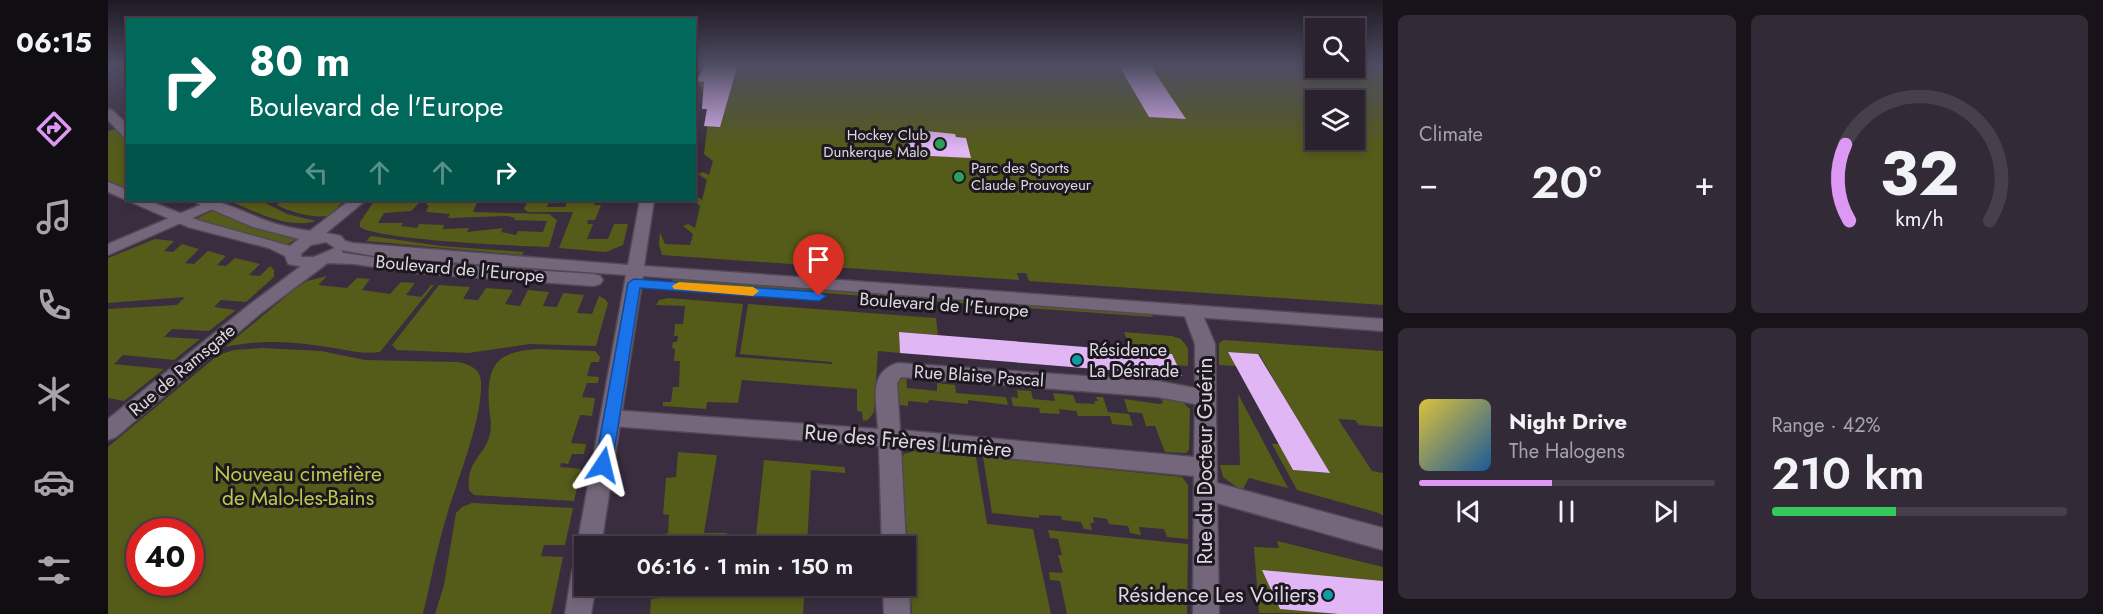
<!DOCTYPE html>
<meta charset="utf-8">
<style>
:root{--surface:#2b222f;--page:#332a37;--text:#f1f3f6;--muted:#a6a4aa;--line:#473f4b;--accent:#dd98f3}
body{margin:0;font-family:Jost,sans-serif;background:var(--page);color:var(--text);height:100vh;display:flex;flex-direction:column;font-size:22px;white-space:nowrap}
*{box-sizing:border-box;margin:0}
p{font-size:20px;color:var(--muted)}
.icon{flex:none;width:33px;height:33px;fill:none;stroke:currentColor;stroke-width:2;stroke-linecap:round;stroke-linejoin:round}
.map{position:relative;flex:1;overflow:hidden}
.sheet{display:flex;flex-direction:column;gap:15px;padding:15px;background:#18131a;width:720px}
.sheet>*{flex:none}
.top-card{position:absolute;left:18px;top:18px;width:570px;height:183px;border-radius:0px;box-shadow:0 3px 9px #0003,0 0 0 2px var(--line);background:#00695c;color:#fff;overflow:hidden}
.buttons{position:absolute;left:1197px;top:18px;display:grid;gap:12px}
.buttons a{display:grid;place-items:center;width:60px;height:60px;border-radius:0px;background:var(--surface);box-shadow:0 3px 9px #0003,0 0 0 2px var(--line);font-size:30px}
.speed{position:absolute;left:18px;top:518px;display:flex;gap:12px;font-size:30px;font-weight:700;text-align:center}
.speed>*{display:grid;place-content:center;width:78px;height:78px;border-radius:50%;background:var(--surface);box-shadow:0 3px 9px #0003,0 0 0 2px var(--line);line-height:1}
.speed .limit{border:9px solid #d22;background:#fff;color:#111}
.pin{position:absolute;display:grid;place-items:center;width:51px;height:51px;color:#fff;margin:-62px -26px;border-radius:50% 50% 50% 0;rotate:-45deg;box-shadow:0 0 6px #0007}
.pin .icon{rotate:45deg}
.me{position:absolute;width:66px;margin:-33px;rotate:10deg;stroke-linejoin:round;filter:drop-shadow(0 0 4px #0008)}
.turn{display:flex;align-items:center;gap:21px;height:126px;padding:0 24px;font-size:27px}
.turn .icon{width:78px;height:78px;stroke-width:2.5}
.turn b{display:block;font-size:42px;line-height:51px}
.lanes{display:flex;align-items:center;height:57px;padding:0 24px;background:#0003;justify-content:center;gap:30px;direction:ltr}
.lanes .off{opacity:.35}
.big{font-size:45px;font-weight:600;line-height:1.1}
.sheet .tile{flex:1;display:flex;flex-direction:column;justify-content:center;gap:9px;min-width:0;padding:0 21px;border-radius:9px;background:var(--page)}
.sheet .dial{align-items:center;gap:0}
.dial svg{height:156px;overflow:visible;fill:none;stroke:var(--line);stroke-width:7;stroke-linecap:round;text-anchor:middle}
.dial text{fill:var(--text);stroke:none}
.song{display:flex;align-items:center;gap:18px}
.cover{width:72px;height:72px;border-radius:9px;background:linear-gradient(135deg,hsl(50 70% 55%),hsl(210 70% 35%))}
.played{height:6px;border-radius:3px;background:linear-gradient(90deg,var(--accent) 45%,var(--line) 45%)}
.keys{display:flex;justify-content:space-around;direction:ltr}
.heat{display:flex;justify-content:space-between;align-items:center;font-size:33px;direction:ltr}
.charge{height:9px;border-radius:4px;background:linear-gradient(90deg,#34c759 42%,var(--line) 0)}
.sheet .tiles{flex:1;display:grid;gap:15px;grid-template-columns:repeat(2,1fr)}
.trip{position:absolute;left:466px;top:536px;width:342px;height:60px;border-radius:0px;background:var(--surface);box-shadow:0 3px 9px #0003,0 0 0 2px var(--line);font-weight:600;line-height:60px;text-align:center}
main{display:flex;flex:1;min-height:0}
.tabs{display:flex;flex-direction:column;width:108px;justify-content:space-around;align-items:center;background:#110e13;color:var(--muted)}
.tabs .icon{width:42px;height:42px}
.tabs .selected{color:var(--accent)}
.tabs b{font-size:27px;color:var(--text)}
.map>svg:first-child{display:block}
</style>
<main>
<nav class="tabs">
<b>06:15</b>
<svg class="icon selected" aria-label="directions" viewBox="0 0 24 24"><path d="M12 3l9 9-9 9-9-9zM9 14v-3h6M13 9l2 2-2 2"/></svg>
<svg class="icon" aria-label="music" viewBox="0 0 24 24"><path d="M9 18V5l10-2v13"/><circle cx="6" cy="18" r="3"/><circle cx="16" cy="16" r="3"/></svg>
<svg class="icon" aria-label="phone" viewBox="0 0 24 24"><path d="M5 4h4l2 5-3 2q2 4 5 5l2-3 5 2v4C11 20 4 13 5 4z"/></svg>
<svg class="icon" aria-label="climate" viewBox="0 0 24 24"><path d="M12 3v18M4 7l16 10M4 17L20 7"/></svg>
<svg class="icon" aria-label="car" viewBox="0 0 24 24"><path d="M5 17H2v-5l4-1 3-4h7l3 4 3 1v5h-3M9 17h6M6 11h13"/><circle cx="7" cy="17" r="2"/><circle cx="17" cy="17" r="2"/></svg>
<svg class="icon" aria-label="filters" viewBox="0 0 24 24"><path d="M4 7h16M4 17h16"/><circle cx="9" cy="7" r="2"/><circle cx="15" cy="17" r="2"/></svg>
</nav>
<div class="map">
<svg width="1275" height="614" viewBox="0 0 1275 614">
<rect width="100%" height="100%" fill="#392d3f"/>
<!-- green -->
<path fill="#555b18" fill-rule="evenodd" d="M 596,64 L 1207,64 L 1208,68 L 1246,68 L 1247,64 L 1275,64 L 1275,305 L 921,281 L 918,273 L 909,273 L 911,280 L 554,255 L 551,245 L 552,232 L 557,244 L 582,245 L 585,234 L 575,226 L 580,224 L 587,228 L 592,206 L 585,200 L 588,196 L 594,200 L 599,180 L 590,174 L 595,172 L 601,175 L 605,161 L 596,154 L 599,129 L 599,126 L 596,126 L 599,109 L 594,109 L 595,91 L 589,81 ZM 1208,100 L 1246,100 L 1246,140 L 1208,140 Z
M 10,128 L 19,142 L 19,191 L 0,182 L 0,131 Z
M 120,200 L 152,200 L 179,214 L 208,221 C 180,230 145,211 120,200 Z
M 173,200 L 236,200 L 222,216 C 203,218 185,213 169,205 Z
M 267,200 L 285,200 L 284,203 L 302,203 L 304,200 L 314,200 L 303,211 L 276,213 L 270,223 L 295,223 L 293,226 L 309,228 L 311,224 L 336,225 L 335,229 L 361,228 L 359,232 L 395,228 L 393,232 L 408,235 L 410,231 L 435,232 L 439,221 L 406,220 L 407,218 L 399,216 L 340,218 L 342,214 L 318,212 L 321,205 L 318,205 L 321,200 L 337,200 L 336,203 L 358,203 L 360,200 L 370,200 L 365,212 L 441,214 L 449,220 L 441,247 C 411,246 270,240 252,227 L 252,222 Z
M 420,200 L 441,200 L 439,207 L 457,207 L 460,200 L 492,200 L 487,201 L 486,205 L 493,205 L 487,220 L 480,220 L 479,224 L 485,224 L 479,239 L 500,239 L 506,224 L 520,224 L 515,245 L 498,252 L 451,248 L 465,212 L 420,212 L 416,209 Z
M 104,211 L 110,211 L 185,237 L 187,240 L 177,245 L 89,221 L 91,217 Z
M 263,236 L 333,246 L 416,252 L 414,255 L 258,241 Z
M 47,239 L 66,241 L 56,251 L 65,252 L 74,244 L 91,249 L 77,263 L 86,264 L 100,251 L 118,256 L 109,265 L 118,266 L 127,258 L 152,264 L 141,275 L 152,276 L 162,266 L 166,270 L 166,277 L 138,302 L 113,300 L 106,307 L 128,310 L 101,331 L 64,329 L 56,337 L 92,339 L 66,360 L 15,355 L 6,364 L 56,369 L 16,401 L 0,398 L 0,309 L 69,305 L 77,297 L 0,303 L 0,258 Z
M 249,253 L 494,273 L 493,278 L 306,264 L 246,256 Z
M 219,276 L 210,285 L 239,288 L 249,278 L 262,279 L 254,290 L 282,294 L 293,282 L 307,283 L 298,295 L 313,297 L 323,285 L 326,285 L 272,352 C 252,355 232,348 212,346 C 179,341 149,340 117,347 L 188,288 L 199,281 Z
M 565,278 L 797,294 L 797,299 L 564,282 Z
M 331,285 L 362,287 L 355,299 L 370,300 L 378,288 L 405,290 L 397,304 L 412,306 L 420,290 L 441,292 L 435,306 L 449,307 L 455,293 L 476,295 L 469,313 L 484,314 L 491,296 L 497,299 L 500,303 L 488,346 L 422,344 L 360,353 L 289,350 L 284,345 Z
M 806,295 L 1042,311 L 1045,317 L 807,300 Z
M 560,298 L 635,304 L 627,357 L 724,364 L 724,362 L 632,354 L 640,304 L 828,318 L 830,335 L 791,332 L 792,353 L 770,351 L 766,412 L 760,420 L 755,421 L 754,412 L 749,411 L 749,389 L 634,380 L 630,403 L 599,402 L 598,409 L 555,406 L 555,402 L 563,402 L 565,387 L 571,387 L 572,361 L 566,361 L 567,349 L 564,348 L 565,342 L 569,342 L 570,336 L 566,336 L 567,324 L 575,324 L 577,306 L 548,305 L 551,300 Z
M 1016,332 L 1064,336 L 1073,339 L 1080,348 L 1080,366 L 1069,365 L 1064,354 L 1023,351 Z
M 1116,340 L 1275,351 L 1275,427 L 1251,425 L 1247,420 L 1230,419 L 1264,471 L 1275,473 L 1275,516 L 1271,513 L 1189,490 L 1164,444 L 1171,444 L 1185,470 L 1221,473 L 1151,354 L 1120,352 L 1128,366 L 1111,365 L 1111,343 Z
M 155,348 L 213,351 L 257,360 L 350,362 C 360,364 372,368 373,381 C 375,418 350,478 339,515 C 329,547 323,581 315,614 L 0,614 L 0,447 L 110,355 L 126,350 ZM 32,531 L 82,531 L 82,582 L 32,582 Z
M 432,349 L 487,351 L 492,357 L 491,362 L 483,362 L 479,376 L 491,377 L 490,383 L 479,383 L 474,397 L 487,398 L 484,416 L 472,415 L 463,443 L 478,444 L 476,454 L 464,454 L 460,464 L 453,463 L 452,467 L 473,469 L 466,501 L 366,495 L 361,490 C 358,460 377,456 382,434 C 384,424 382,417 381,407 C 378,363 390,351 432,349 Z
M 798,375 L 799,388 L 829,391 L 829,383 L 847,385 L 848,393 L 898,397 L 900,405 L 860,400 L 860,404 L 821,400 L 820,403 L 800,401 L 800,406 L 791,405 L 789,382 Z
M 909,390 L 923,391 L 925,399 L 947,401 L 945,393 L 965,395 L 968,403 L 987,404 L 986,401 L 990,401 L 988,397 L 995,397 L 1000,412 L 1021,414 L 1025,426 L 1004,424 L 1002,416 L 970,416 L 968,411 L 951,409 L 952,414 L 932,413 L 931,408 L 905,406 L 903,397 L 910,398 Z
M 1130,394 L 1180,488 L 1141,478 L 1134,491 L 1115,477 L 1112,465 L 1132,465 Z
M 1052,396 L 1071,399 L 1082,409 L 1081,450 L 1078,453 L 1057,452 L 1047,426 L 1038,426 L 1034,413 L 1020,412 L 1016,399 L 1051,404 L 1055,403 Z
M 805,451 L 868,457 L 879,524 L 925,529 L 943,614 L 804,614 L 794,459 L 796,454 Z
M 570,452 L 609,455 L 596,533 L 619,533 L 617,546 L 555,546 L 556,534 L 560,533 L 561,515 L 555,514 L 558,478 L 568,477 Z
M 875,457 L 1074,477 L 1080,485 L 1080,539 L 1059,537 L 1056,529 L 1031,527 L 1033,535 L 1022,533 L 1020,526 L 1001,524 L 999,519 L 985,517 L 986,523 L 982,523 L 984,530 L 976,529 L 973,522 L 954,520 L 953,516 L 931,515 L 931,518 L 884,513 Z
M 656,460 L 737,467 L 737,473 L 703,470 L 699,546 L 647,546 Z
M 364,503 L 465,508 L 457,545 L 436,545 L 433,556 L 455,557 L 443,614 L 327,614 L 336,585 L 348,513 L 354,507 Z
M 940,530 L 1080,544 L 1079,614 L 959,614 L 952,581 L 942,580 L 941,572 L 955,573 L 950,555 L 954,555 L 950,539 L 942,538 Z
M 1169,541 L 1275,567 L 1275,614 L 1151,613 L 1146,547 L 1171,548 Z
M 555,585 L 697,585 L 695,614 L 542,614 L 543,599 L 553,598 Z"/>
<!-- building -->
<path fill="#e1b6f5" d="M 601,64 L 630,64 L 612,127 L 596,126 L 599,109 L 594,109 L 596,82 L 589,81 L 595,67 L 600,67 Z
M 1010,64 L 1041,64 L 1078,119 L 1041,117 Z
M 798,129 L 847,134 L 848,137 L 858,138 L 863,158 L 802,155 Z
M 791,332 L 1064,354 L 1074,376 L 792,353 Z
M 1120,352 L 1150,354 L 1222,473 L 1185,470 Z
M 1154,570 L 1275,581 L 1275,614 L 1231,614 L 1172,609 Z"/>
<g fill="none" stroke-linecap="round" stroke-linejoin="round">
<defs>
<path id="minor" d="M 104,200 L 112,204 L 109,207 L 0,255 L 0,244 Z
M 242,200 L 258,200 L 206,243 L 194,243 L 192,240 L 194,237 Z
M 211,256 L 217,257 L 219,261 L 217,265 L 153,313 L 8,437 L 0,440 L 0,419 L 141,305 L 205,257 Z
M 1084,305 L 1090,307 L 1093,311 L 1107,344 L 1109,483 L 1275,528 L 1275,550 L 1109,503 L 1111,614 L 1085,614 L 1086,476 L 793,448 L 798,546 L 774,546 L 771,446 L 503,426 L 496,424 L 492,418 L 496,412 L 503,410 L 770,429 C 769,402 759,372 790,363 L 1050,381 L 1087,388 L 1087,344 L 1075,311 L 1078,307 ZM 793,377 L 1050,397 L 1087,404 L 1086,457 L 792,430 L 789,383 Z
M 798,578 L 801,585 L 802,614 L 776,614 L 775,585 L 798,585 Z"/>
<path id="tertiary" d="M 0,109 L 4,110 L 20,125 L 20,137 L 15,136 L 0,120 Z
M 0,182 L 20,190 L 20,200 L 39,200 L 92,221 L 182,246 L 191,239 L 145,227 L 89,203 L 87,200 C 115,197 144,218 172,225 C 192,231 213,231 233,236 L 237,241 L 245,243 L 520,265 L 532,200 L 546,200 L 536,266 L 1275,319 L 1275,331 L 535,276 L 493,546 L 477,546 L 477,556 L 472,554 L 469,546 L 518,275 L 272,257 L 233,250 L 235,253 L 307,263 L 486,274 L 492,276 L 495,280 L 492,284 L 486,286 L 307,273 L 246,264 L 221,263 L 202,268 L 180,264 L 177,256 L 161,248 L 80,227 L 0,192 ZM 218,242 L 227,248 L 206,257 L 193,257 L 193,254 L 203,245 Z
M 477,559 L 477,585 L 488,585 L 483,614 L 457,614 L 464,571 L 468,562 Z"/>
</defs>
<!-- minor casing -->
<use href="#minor" stroke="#524856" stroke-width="3"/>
<!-- tertiary casing -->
<use href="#tertiary" stroke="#524856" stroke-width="3"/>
<!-- minor -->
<use href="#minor" fill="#74677b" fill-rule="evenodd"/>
<!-- tertiary -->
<use href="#tertiary" fill="#74677b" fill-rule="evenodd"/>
</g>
<!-- sky -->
<linearGradient id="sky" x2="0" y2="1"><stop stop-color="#1f1923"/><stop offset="0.43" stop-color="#4e4c63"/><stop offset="1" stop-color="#4e4c63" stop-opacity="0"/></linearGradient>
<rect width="1275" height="150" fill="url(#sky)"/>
<!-- route -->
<path fill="#1a73e8" stroke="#114b97" stroke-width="1.5" d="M 526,279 L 711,292 L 718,296 L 711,301 L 532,288 L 504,465 L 501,470 L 495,472 L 489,470 L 487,465 L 520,283 Z"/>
<!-- slow -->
<path fill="#f59e0b" d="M 571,282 L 645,287 L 651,291 L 645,296 L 566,289 L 564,286 Z"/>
<!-- markers -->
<g fill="#2e9e5b" stroke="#1d1820" stroke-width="2">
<circle cx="832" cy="144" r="6"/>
<circle cx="851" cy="177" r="6"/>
</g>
<g fill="#0f9aa8" stroke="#1d1820" stroke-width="2">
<circle cx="969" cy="360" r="6"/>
<circle cx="1220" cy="595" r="6"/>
</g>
<g text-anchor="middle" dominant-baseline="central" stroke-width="6" stroke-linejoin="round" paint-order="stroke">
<!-- far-poi labels -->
<g font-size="15" fill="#dfd8e3" stroke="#1d1820" text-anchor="end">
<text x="820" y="135">Hockey Club<tspan x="820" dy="17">Dunkerque Malo</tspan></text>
<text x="863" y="168" text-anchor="start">Parc des Sports<tspan x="863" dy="17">Claude Prouvoyeur</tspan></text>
</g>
<!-- street labels -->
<g font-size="18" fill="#dfd8e3" stroke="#1d1820">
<text transform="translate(352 269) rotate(5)">Boulevard de l'Europe</text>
<text transform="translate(836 305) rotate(4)">Boulevard de l'Europe</text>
<text transform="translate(74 370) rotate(-40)">Rue de Ramsgate</text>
<text transform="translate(871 376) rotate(4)">Rue Blaise Pascal</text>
</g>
<!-- poi labels -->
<g font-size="18" fill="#dfd8e3" stroke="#1d1820" text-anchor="start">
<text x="981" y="350">Résidence<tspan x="981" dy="21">La Désirade</tspan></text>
</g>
<!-- near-street labels -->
<g font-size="21" fill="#dfd8e3" stroke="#1d1820">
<text transform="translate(800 441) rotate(5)">Rue des Frères Lumière</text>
<text transform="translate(1097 461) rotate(-90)">Rue du Docteur Guérin</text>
</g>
<!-- near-park labels -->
<g font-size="21" fill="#bdca48" stroke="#1d1820">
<text x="190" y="474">Nouveau cimetière<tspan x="190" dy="24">de Malo-les-Bains</tspan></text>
</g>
<!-- near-poi labels -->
<g font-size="21" fill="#dfd8e3" stroke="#1d1820" text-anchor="end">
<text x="1208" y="595">Résidence Les Voiliers</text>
</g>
</g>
</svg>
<div class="buttons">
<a><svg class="icon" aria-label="search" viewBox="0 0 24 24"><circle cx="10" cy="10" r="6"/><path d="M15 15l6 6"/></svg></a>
<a><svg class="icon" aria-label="layers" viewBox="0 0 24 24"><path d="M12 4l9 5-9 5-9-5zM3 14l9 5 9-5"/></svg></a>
</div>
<div class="speed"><div class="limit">40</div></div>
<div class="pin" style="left:711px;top:296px;background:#d93025"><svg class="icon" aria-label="arrive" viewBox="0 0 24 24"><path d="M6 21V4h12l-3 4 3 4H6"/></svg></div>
<svg class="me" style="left:495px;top:465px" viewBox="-20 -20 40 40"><path d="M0-17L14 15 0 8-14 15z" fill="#1a73e8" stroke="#fff" stroke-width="4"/></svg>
<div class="trip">06:16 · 1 min · 150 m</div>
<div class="top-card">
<div class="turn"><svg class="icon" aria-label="right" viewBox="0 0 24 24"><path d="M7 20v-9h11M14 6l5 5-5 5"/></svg><div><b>80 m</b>Boulevard de l'Europe</div></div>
<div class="lanes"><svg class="icon off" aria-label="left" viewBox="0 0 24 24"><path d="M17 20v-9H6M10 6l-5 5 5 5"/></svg><svg class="icon off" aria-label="ahead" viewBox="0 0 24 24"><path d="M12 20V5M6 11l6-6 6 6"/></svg><svg class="icon off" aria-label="ahead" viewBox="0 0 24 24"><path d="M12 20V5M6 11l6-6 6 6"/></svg><svg class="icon" aria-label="right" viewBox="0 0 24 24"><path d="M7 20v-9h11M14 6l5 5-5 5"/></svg></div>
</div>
</div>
<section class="sheet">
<div class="tiles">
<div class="tile"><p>Climate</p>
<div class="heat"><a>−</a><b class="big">20°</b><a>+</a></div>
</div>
<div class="tile dial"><svg viewBox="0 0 100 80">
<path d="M14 69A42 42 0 1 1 86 69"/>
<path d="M14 69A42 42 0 0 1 12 30" stroke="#dd98f3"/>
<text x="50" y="56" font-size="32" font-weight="700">32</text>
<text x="50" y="72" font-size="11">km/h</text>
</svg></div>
<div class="tile">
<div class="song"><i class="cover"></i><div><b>Night Drive</b><p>The Halogens</p></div></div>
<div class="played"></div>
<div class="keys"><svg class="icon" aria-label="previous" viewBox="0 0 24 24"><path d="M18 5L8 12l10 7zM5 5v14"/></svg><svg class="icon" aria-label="pause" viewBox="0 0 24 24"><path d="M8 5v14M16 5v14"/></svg><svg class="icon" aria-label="next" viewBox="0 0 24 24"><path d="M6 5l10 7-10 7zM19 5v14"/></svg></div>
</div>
<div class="tile"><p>Range · 42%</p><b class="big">210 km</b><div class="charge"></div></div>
</div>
</section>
</main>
